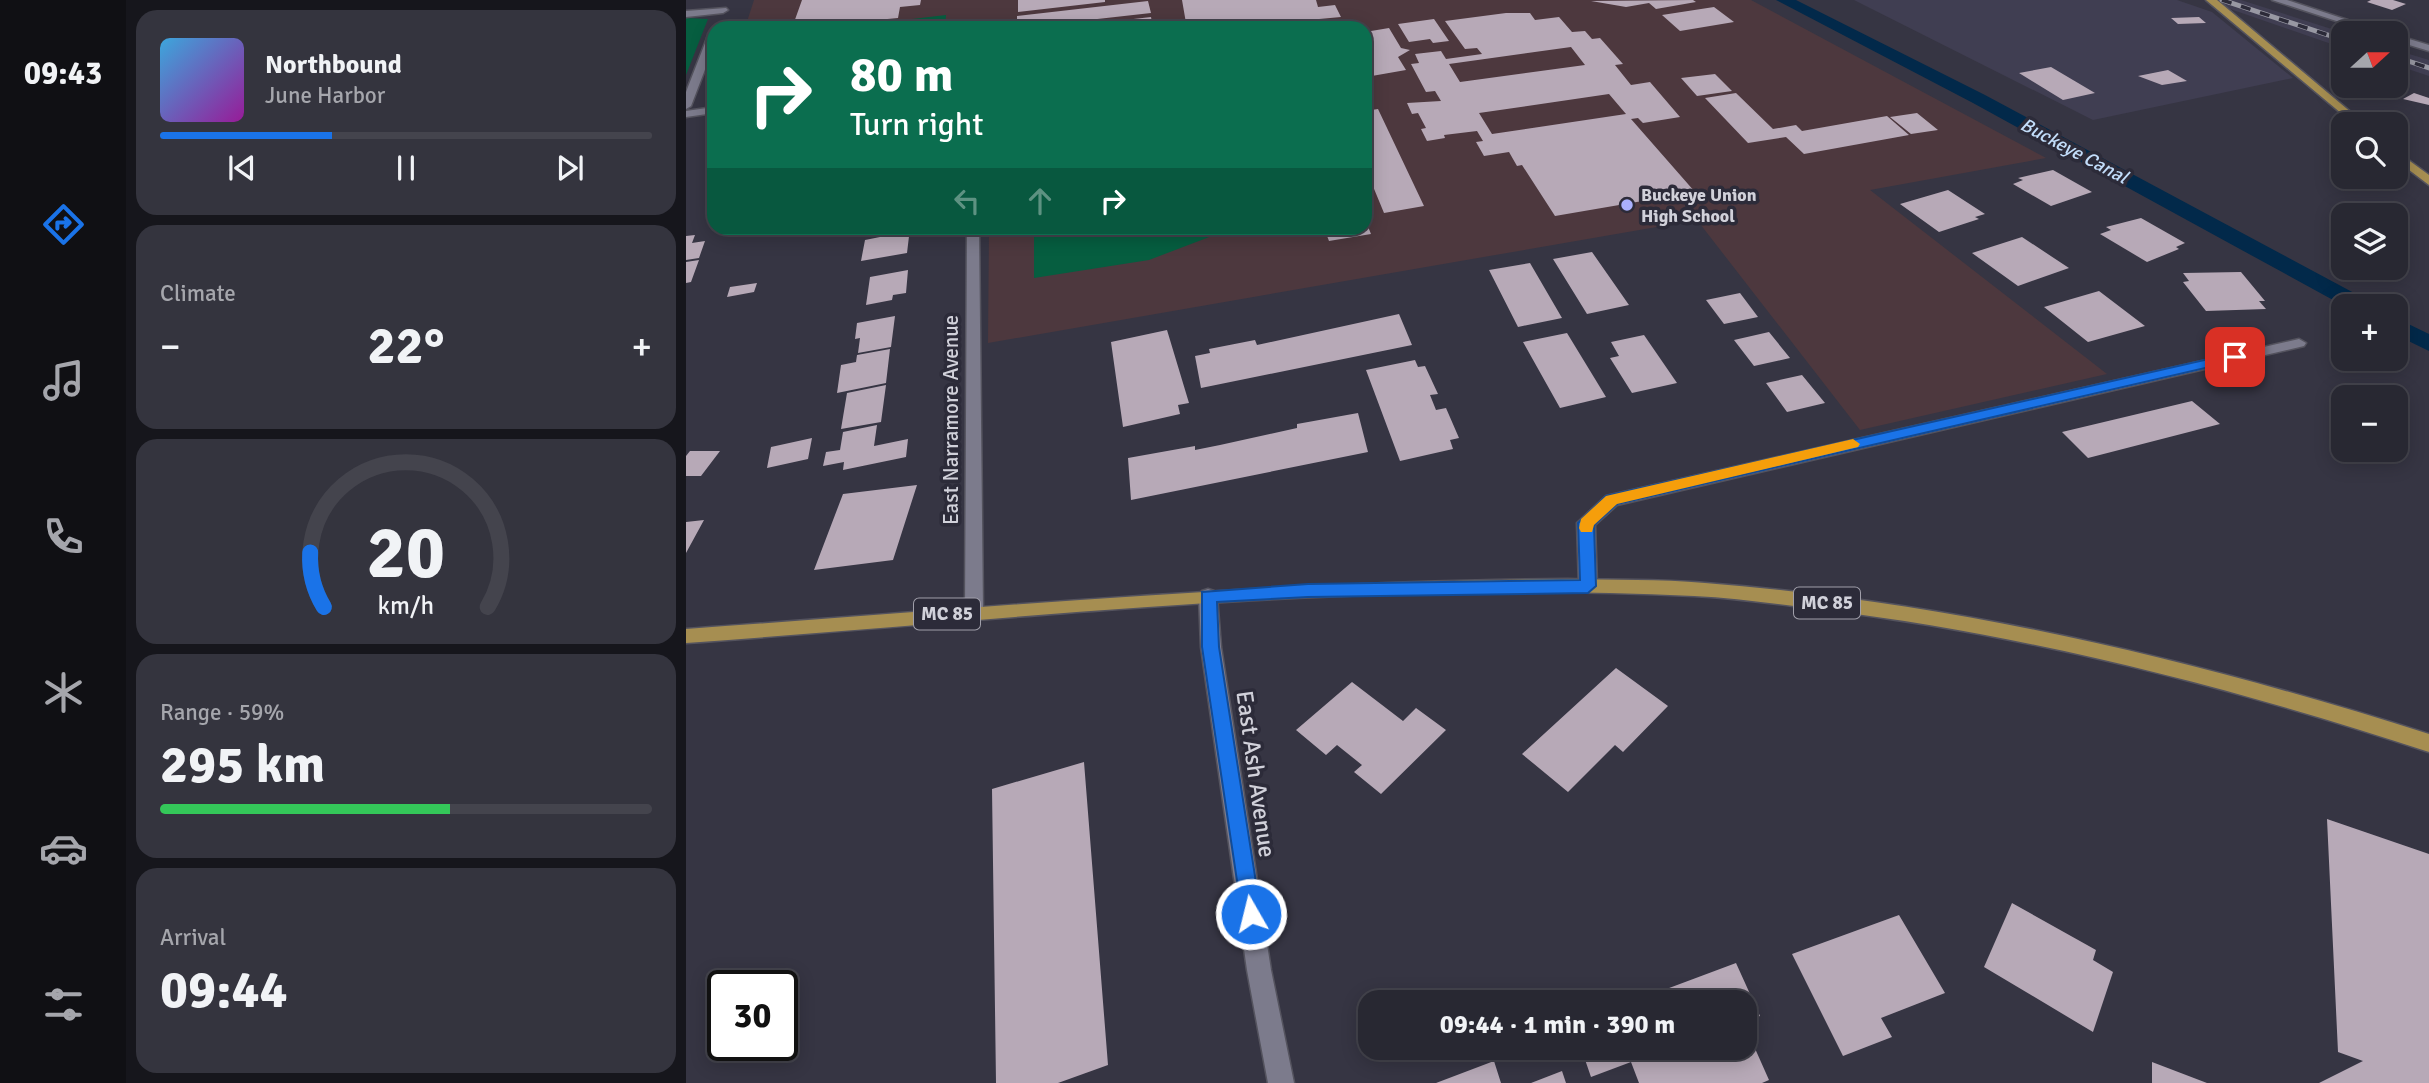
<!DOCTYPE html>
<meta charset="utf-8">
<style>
:root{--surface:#282832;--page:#34343e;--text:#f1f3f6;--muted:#a5a6ac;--line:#44444d;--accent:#1a73e8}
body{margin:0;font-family:Signika,sans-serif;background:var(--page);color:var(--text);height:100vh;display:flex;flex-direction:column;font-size:26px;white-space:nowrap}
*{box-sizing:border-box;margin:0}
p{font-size:23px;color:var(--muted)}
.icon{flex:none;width:38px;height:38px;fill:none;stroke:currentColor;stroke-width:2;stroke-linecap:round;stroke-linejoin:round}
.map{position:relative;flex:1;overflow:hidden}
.panel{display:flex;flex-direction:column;gap:10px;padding:10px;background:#16161c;width:560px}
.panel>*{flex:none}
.banner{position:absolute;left:21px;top:21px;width:665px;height:214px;border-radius:21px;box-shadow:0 4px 18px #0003,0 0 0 2px var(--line);background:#0b6e4f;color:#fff;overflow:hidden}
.needle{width:46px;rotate:69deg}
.buttons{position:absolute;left:1645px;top:21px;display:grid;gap:14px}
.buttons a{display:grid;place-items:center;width:77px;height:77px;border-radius:14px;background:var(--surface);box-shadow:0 4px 18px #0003,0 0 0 2px var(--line);font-size:35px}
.speed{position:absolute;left:21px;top:970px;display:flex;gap:14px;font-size:35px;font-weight:700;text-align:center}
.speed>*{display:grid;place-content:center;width:91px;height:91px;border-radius:50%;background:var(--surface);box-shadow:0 4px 18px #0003,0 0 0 2px var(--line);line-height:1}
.speed .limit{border:4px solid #111;border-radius:10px;background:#fff;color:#111}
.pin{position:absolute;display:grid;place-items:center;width:60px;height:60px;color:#fff;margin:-30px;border-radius:14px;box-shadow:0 4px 10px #0006}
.me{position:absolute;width:77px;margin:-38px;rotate:352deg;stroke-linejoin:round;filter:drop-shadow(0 0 5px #0008)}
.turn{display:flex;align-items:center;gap:24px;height:147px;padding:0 28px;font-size:32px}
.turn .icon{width:91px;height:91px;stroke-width:2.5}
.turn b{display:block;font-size:49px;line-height:60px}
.lanes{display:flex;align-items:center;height:66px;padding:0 28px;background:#0003;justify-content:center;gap:35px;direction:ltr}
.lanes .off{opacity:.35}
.big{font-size:52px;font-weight:800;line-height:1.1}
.panel .tile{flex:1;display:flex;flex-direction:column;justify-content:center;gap:10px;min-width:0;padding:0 24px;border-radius:21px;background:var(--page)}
.panel .dial{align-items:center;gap:0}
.dial svg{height:182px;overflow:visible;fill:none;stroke:var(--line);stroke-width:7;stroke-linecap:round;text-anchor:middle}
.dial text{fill:var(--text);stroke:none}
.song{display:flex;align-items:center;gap:21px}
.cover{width:84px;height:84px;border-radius:10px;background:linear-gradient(135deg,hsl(200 70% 55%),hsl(300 70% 35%))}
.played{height:7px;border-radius:4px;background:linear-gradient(90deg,var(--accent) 35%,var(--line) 35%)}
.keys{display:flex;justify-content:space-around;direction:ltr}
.heat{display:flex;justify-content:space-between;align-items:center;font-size:38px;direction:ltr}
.charge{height:10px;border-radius:5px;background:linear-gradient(90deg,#34c759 59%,var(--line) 0)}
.trip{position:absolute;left:672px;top:990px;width:399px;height:70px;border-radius:21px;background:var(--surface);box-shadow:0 4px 18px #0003,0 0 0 2px var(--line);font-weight:800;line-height:70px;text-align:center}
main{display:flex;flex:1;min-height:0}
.menu{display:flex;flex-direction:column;width:126px;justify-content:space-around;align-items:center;background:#101014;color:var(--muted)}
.menu .icon{width:49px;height:49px}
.menu .current{color:var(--accent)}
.menu b{font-size:32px;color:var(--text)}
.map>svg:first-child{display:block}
</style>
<main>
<nav class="menu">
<b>09:43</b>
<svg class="icon current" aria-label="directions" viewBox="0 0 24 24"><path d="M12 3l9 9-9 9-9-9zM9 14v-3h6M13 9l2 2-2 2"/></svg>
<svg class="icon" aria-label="music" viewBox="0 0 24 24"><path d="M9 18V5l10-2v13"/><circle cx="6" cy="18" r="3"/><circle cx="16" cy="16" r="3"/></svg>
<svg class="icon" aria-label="phone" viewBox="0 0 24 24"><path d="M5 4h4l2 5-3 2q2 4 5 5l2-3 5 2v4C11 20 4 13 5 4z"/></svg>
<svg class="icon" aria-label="climate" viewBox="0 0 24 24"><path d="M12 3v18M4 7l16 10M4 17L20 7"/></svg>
<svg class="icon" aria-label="car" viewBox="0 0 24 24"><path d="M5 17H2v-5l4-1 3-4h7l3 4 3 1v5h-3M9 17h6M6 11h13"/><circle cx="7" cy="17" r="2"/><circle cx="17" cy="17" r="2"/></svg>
<svg class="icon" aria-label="filters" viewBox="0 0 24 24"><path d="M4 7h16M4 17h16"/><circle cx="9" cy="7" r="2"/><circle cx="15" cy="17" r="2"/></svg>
</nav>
<section class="panel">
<div class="tile">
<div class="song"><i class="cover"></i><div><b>Northbound</b><p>June Harbor</p></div></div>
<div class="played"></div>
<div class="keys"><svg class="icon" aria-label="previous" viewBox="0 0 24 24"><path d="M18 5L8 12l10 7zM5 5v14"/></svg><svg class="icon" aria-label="pause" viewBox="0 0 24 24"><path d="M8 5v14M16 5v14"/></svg><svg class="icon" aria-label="next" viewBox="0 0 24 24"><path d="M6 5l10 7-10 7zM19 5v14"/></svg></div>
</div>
<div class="tile"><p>Climate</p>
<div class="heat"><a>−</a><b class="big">22°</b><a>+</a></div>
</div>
<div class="tile dial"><svg viewBox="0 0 100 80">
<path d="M14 69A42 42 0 1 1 86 69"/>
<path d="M14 69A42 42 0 0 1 8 45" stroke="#1a73e8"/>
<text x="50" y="56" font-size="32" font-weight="700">20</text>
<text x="50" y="72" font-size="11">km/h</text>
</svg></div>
<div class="tile"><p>Range · 59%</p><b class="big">295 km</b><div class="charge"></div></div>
<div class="tile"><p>Arrival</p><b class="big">09:44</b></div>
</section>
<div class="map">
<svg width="1743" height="1083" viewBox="0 0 1743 1083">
<rect width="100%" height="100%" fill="#363543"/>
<!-- built -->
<path fill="#403e52" d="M 1168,0 L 1491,0 L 1526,12 L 1607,78 L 1407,120 Z
M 1518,0 L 1555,0 L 1658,33 L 1657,48 Z
M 1710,50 L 1743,60 L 1743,76 L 1710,65 Z"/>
<!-- education -->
<path fill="#4d383e" d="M 68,0 L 1065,0 L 1360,158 L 1184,190 L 1421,374 L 1174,430 L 1011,220 L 302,343 L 303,228 L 679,228 L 679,28 L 59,28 Z"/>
<!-- green -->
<path fill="#065e40" d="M 260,15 L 259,28 L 153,28 L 167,26 Z
M 0,18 L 22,19 L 0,75 Z
M 348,228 L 532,228 L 526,236 L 463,260 L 348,278 Z"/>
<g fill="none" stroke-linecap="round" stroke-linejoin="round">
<!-- canal -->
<path fill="#02294a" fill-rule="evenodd" d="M 1090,0 L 1110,0 L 1299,95 L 1683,301 L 1687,306 L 1658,306 L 1287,103 Z
M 1710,318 L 1743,334 L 1743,351 L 1710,335 Z"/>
</g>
<!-- building -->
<path fill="#b7a9b7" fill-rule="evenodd" d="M 116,0 L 235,0 L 234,5 L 214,7 L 212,18 L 106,28 Z
M 332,0 L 419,0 L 419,2 L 332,12 Z
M 496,0 L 630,0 L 632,7 L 649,5 L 655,17 L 533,28 L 531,20 L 500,23 Z
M 1007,0 L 1010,2 L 970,9 L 963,3 L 940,7 L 905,1 Z
M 1685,0 L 1707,0 L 1720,4 L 1706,10 L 1681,2 Z
M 462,1 L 465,13 L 331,28 L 331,16 Z
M 1028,7 L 1048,22 L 994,31 L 976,15 Z
M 820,13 L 844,13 L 849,20 L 873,17 L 886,32 L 899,31 L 906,39 L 914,38 L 937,64 L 929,65 L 945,85 L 964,82 L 994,117 L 957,123 L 952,118 L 945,119 L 1009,192 L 869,216 L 836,165 L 831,166 L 823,152 L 798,156 L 790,142 L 797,141 L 791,131 L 758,135 L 759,138 L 741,141 L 735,129 L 740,128 L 732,113 L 726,114 L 721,103 L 755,101 L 749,91 L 740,92 L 725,64 L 733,63 L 729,54 L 755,51 L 760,59 L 796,54 L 791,48 L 779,49 L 759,21 ZM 885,47 L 899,65 L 774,82 L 763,64 ZM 923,94 L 940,114 L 806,134 L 793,113 Z
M 465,17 L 467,28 L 386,28 L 386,26 Z
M 1513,17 L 1520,23 L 1492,24 L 1485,18 Z
M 748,19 L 763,41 L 747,43 L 744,39 L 723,42 L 712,24 Z
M 703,28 L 715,48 L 724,50 L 712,57 L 720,70 L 680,77 L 679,32 Z
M 1365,67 L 1409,93 L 1377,100 L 1333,73 Z
M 1482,70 L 1501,81 L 1476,85 L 1452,76 Z
M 1029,74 L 1046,91 L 1011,96 L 995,78 Z
M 1050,93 L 1087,129 L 1110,125 L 1116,131 L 1201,116 L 1223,135 L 1118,154 L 1100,137 L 1062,143 L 1019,98 Z
M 1728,93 L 1743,98 L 1743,105 L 1717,99 Z
M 692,109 L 738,206 L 698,213 L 679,167 L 679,111 Z
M 1231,113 L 1252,130 L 1225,134 L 1204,117 Z
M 1367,170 L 1406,192 L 1365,206 L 1327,184 L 1337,180 L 1332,178 Z
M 1262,190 L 1299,214 L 1289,217 L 1293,219 L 1253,232 L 1214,204 Z
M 1455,218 L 1499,243 L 1490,247 L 1493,249 L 1461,262 L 1414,234 L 1425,230 L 1420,227 Z
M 679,219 L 685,234 L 643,241 L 638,228 L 679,228 Z
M 224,228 L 221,253 L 175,261 L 179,240 L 194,237 L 195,233 Z
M 9,235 L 6,243 L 19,241 L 13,258 L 0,260 L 0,236 Z
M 1336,237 L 1383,268 L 1332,286 L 1286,253 Z
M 906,252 L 943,305 L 901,314 L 867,259 Z
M 13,260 L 5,282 L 0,283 L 0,262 Z
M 844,263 L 876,318 L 832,327 L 803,270 Z
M 222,270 L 220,293 L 207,295 L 206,300 L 180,305 L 184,277 Z
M 1555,272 L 1579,301 L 1573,301 L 1580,309 L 1520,311 L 1497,282 L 1503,281 L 1497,273 Z
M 71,283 L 68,292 L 41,297 L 44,287 Z
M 1413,291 L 1459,326 L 1402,342 L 1358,307 Z
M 1054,293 L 1072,317 L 1038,324 L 1020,300 Z
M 713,314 L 726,345 L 515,388 L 509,356 L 524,353 L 523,349 L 569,340 L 571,345 Z
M 209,316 L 205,347 L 172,353 L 174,338 L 169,339 L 171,323 Z
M 481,330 L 503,403 L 492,405 L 494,414 L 437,427 L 425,342 Z
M 1083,332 L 1104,358 L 1068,366 L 1048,340 Z
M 881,333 L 920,397 L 874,408 L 837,342 Z
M 958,335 L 991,383 L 946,393 L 924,358 L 933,356 L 925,342 Z
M 204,349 L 200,383 L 151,393 L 155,365 L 170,362 L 171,355 Z
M 729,360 L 732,367 L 739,366 L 752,394 L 744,395 L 750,410 L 760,408 L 773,438 L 764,440 L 767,449 L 714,461 L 680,370 Z
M 1116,375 L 1139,403 L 1101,412 L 1080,383 Z
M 200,385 L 195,422 L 155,429 L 161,393 Z
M 1506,401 L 1534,424 L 1402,458 L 1376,432 Z
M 672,413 L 682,452 L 445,500 L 442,458 L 509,446 L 509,450 L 534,445 L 611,428 L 611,424 Z
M 191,425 L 188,446 L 222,439 L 220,457 L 157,470 L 158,462 L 137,466 L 140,452 L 154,450 L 157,432 Z
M 126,438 L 122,459 L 81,468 L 85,447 Z
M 4,451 L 34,451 L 15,476 L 0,476 L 0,456 Z
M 231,485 L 207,560 L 128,570 L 157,494 Z
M 18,520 L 0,553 L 0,522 Z
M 930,668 L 982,706 L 937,752 L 929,745 L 882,792 L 836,754 Z
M 666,682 L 717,721 L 730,708 L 760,730 L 695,794 L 668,772 L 676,765 L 651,745 L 640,755 L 610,730 Z
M 398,762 L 422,1065 L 372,1083 L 310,1083 L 306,789 Z
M 1641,819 L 1743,854 L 1743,1083 L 1633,1083 L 1677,1061 L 1652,1052 Z
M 1326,903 L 1410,950 L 1407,960 L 1427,972 L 1407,1032 L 1298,967 Z
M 1213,915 L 1259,993 L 1195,1018 L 1206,1037 L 1157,1056 L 1106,954 Z
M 1050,963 L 1074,1016 L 1059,1021 L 1059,1003 L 943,1003 Z
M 1059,1026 L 1083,1080 L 1076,1083 L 953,1083 L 945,1062 L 905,1077 L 895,1048 L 1059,1048 Z
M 808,1061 L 815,1083 L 750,1083 Z
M 1466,1062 L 1521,1083 L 1466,1083 Z
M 876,1071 L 880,1083 L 845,1083 Z"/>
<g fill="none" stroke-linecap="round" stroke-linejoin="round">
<defs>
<path id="minor" d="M 1586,0 L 1601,0 L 1701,33 L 1687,33 Z
M 40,8 L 42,10 L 37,13 L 0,17 L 0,11 Z
M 28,30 L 28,46 L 5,106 L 0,109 L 0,92 L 23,33 Z
M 1710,35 L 1743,45 L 1743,51 L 1710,41 Z
M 28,107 L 28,113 L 0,117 L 0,111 Z
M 281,228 L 293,228 L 297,612 L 295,617 L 281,617 L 279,612 Z
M 1613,339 L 1620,343 L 1618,346 L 931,505 L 909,525 L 911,586 L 908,591 L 896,591 L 893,586 L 891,523 L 920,496 Z
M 522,589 L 528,591 L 531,596 L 535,647 L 585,970 L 608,1083 L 582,1083 L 561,970 L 515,647 L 513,596 L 516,591 Z"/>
<path id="major" d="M 1520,0 L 1531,0 L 1679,124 L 1668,124 Z
M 1710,151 L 1743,175 L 1743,185 L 1710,160 Z
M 882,579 C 927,580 974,579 1019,583 C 1267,602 1507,659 1743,734 L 1743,752 C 1545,687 1347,636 1140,610 C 1097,605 1052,598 1008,596 C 672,579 335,619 0,643 L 0,629 C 294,608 587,581 882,579 Z"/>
</defs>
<!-- minor casing -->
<use href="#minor" stroke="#54535e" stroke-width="3"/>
<!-- major casing -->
<use href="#major" stroke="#54535e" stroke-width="3"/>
<!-- minor -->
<use href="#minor" fill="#7c7b8c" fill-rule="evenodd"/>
<!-- major -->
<use href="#major" fill="#a68e51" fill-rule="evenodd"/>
<defs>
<path id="rail" d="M 1536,0 L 1657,40
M 1710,57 L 1743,68"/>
</defs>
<!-- rail casing -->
<use href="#rail" stroke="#9898a3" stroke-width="5"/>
<!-- rail -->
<use href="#rail" stroke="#2c2b39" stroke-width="3.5" stroke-dasharray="10" stroke-linecap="butt"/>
</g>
<!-- route -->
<path fill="#1a73e8" stroke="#114b97" stroke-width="2" d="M 1549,353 L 1554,354 L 1554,360 L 931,504 L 908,525 L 910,586 L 902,593 L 622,597 L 531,602 L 533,647 L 575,914 L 572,921 L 565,924 L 557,921 L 516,647 L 516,592 L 622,584 L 894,580 L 892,523 L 920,496 Z"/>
<!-- slow -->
<path fill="#f59e0b" d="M 1167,439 L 1174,444 L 1172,447 L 931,504 L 908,525 L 906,532 L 895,532 L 893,528 L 895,519 L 920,496 Z"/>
<!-- markers -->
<circle fill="#aab0fc" stroke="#2c2b39" stroke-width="2.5" cx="941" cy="205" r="7"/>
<g text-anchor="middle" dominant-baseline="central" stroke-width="7" stroke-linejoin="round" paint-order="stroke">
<!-- far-poi labels -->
<g font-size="18" font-weight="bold" fill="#d1d1da" stroke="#2c2b39" text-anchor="start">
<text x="955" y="195">Buckeye Union<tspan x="955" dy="21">High School</tspan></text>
</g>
<!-- far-water labels -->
<g font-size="19" font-style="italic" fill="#c2ddfa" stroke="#2c2b39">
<text transform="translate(1388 151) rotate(28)">Buckeye Canal</text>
</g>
<!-- shield labels -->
<g fill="#2c2b39" stroke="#a09faa" stroke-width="2">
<rect x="1108" y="587.5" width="66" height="31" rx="5"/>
<rect x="228" y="598.5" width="66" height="31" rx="5"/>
</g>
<g font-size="19" font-weight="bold" fill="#d1d1da">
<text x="1141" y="603">MC 85</text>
<text x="261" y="614">MC 85</text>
</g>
<!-- street labels -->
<g font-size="21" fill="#d1d1da" stroke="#2c2b39">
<text transform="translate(265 420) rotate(-90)">East Narramore Avenue</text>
</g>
<!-- near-street labels -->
<g font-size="24" fill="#d1d1da" stroke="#2c2b39">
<text transform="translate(570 774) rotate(82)">East Ash Avenue</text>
</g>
</g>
</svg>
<div class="buttons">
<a><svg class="needle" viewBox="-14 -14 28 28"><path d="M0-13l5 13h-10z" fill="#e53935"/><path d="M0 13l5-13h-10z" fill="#a5a6ac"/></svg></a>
<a><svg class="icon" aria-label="search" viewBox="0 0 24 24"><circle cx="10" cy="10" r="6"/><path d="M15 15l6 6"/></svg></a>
<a><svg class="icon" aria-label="layers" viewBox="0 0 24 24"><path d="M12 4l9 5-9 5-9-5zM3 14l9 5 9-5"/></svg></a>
<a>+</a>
<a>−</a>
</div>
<div class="speed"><div class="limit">30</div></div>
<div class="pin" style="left:1549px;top:357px;background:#d93025"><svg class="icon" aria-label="arrive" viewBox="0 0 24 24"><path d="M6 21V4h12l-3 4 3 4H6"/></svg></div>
<svg class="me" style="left:565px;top:914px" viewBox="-20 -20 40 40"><circle r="17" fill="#1a73e8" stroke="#fff" stroke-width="3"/><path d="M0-11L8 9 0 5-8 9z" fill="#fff"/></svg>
<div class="trip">09:44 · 1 min · 390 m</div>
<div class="banner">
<div class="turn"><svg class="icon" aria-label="right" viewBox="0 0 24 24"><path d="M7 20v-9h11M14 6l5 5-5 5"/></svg><div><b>80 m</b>Turn right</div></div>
<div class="lanes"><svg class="icon off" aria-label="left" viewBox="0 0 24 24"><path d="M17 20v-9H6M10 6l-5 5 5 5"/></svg><svg class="icon off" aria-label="ahead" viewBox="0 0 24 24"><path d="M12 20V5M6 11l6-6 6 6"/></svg><svg class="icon" aria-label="right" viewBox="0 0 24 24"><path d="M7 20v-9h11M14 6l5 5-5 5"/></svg></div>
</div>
</div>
</main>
